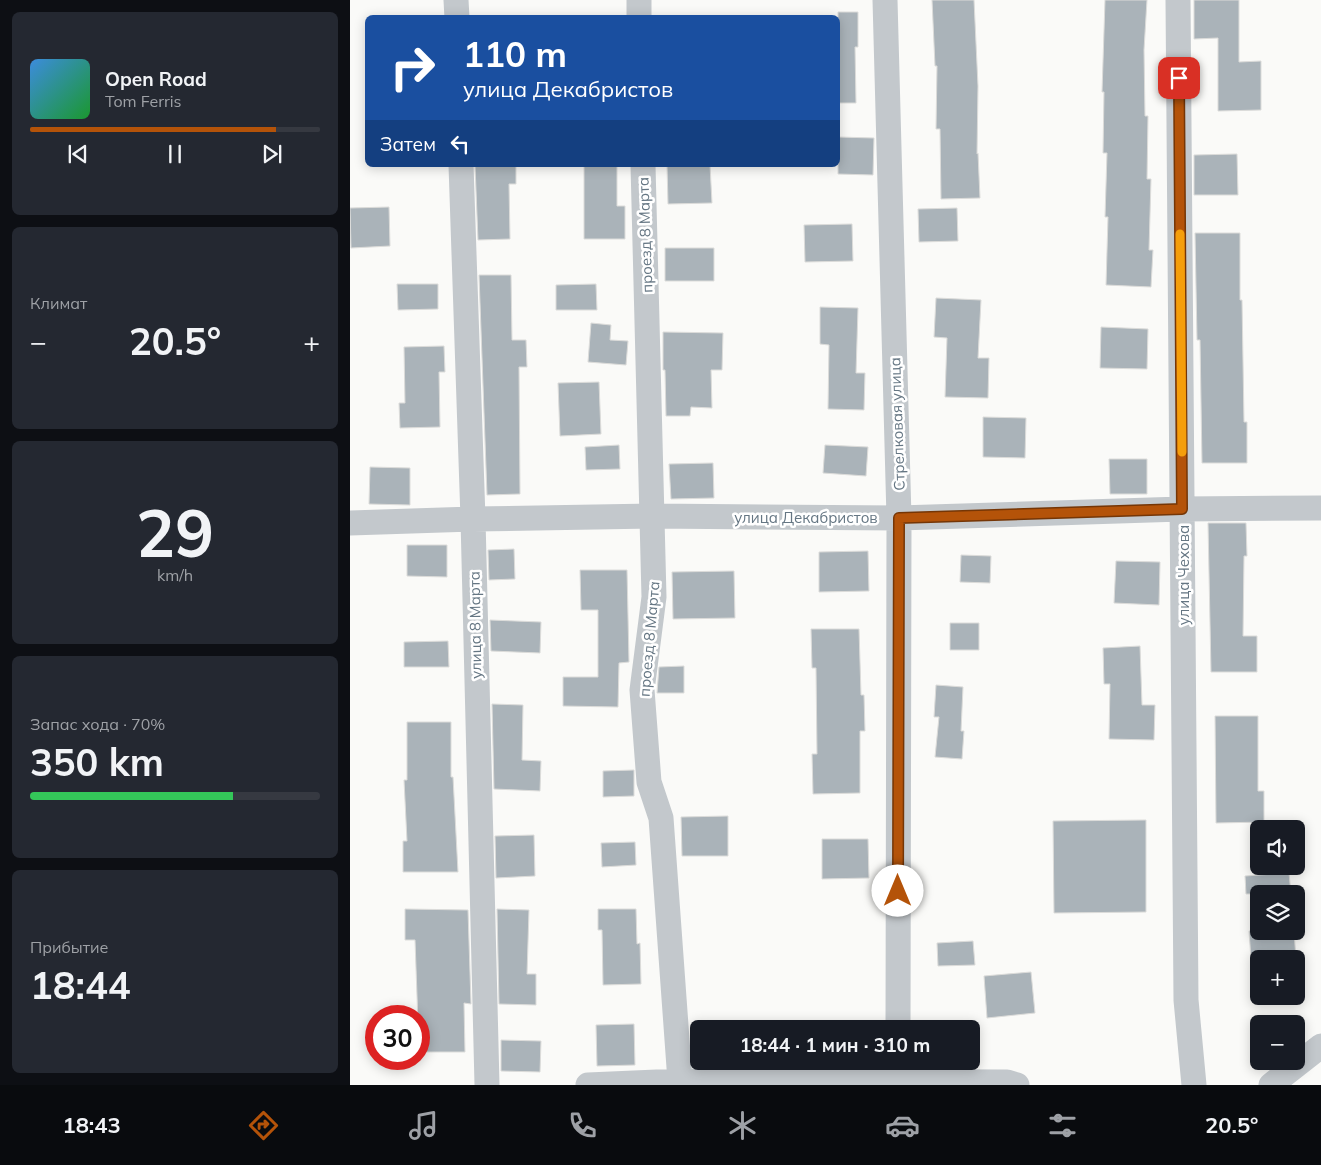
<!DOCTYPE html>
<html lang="ru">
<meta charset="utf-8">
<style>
:root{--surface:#171b24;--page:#242831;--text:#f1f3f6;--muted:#9ea1a6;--line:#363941;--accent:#b45309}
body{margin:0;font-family:Mulish,sans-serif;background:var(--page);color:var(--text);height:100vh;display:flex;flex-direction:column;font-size:19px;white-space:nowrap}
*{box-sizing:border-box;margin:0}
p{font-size:16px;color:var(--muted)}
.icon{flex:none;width:28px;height:28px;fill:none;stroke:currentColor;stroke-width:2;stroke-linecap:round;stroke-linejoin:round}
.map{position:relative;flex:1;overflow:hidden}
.details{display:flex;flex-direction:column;gap:12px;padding:12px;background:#0d0f14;width:350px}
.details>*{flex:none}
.hud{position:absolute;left:15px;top:15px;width:475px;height:152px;border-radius:8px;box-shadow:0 2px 12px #0003;background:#1a4fa0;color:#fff;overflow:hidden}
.tools{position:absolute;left:900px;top:820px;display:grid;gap:10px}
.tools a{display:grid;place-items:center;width:55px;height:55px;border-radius:8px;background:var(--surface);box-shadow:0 2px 12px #0003;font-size:25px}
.speed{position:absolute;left:15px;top:1005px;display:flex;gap:10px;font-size:25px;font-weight:700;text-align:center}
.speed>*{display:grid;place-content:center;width:65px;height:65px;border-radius:50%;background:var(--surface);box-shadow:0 2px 12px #0003;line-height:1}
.speed .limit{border:8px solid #d22;background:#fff;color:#111}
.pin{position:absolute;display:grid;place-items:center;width:42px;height:42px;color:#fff;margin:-21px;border-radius:10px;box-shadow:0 2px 8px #0006}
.me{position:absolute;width:55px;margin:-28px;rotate:0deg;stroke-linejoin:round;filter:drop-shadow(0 0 4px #0008)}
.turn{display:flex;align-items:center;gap:18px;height:105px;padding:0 15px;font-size:22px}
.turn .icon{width:65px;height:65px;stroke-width:2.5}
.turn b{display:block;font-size:35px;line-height:42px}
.then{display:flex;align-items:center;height:48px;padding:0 15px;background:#0003;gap:10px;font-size:19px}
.big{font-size:38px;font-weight:700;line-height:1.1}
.details .card{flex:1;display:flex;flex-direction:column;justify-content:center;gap:8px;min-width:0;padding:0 18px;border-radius:8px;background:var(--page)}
.details .dial{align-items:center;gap:0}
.dial b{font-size:65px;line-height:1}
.song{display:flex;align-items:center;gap:15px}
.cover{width:60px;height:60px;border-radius:8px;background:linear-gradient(135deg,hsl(210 70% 55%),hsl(130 70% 35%))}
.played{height:5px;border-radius:2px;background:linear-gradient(90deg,var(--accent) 85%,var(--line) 85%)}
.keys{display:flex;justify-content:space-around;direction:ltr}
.heat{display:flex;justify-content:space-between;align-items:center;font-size:28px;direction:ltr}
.charge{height:8px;border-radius:4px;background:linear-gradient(90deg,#34c759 70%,var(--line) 0)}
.trip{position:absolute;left:340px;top:1020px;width:290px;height:50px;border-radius:8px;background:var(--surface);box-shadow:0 2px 12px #0003;font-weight:700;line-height:50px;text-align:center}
.dock{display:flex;height:80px;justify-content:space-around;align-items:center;background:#090b0e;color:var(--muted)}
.dock .icon{width:35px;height:35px}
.dock .active{color:var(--accent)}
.dock b{font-size:22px;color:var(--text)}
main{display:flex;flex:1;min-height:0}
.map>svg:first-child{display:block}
</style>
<main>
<section class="details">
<div class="card">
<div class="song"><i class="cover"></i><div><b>Open Road</b><p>Tom Ferris</p></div></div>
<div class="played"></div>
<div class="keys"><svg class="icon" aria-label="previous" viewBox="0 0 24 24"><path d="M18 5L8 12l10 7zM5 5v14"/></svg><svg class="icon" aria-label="pause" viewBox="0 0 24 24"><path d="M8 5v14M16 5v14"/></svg><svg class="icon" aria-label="next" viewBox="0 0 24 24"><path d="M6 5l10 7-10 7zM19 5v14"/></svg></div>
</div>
<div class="card"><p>Климат</p>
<div class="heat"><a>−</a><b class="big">20.5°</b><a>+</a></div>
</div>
<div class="card dial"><b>29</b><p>km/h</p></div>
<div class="card"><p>Запас хода · 70%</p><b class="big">350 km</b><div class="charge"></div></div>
<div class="card"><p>Прибытие</p><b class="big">18:44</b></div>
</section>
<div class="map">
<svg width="971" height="1085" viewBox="0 0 971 1085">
<rect width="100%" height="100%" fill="#fafaf8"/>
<!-- building -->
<path fill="#aab3b9" stroke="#dcdcda" d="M 582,0 L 624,0 L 628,86 L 627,154 L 628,153 L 630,198 L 591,199 L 590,129 L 586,129 L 587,66 L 585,66 Z
M 755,0 L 797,0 L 794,50 L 795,116 L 798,116 L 797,179 L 801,179 L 799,250 L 803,250 L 801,287 L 756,285 L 758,217 L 755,217 L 757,153 L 753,153 L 754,92 L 752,92 Z
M 844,0 L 889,0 L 889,62 L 911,61 L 911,110 L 868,111 L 868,38 L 844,39 Z
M 488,12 L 508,12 L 508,47 L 505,47 L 506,103 L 488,103 Z
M 488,137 L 524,138 L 523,175 L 488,174 Z
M 887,154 L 888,195 L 844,195 L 844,155 Z
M 125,165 L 166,165 L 166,184 L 159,184 L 160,239 L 128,240 Z
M 234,165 L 267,165 L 267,206 L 275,206 L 275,239 L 234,239 Z
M 317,165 L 360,165 L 362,203 L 318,204 Z
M 39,207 L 40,246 L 1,248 L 0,208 Z
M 607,208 L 608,241 L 569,242 L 568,209 Z
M 502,224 L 503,261 L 455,262 L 454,225 Z
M 845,233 L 890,233 L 890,300 L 892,300 L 894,422 L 897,422 L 897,463 L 852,463 L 850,340 L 847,340 Z
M 315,248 L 364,248 L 364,281 L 315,281 Z
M 129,275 L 161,275 L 162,340 L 176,340 L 177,367 L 169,367 L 170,494 L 137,495 Z
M 47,284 L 88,284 L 88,309 L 48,310 Z
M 246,284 L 247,310 L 206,310 L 206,285 Z
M 586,298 L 631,300 L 628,358 L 639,358 L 638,398 L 595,397 L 597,338 L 584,337 Z
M 470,307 L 508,308 L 506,373 L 515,373 L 514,410 L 478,409 L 479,345 L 470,344 Z
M 241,323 L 261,325 L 260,340 L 278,341 L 276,365 L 238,362 Z
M 751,327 L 798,329 L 797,369 L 750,368 Z
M 313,332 L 373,333 L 372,370 L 361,370 L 362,408 L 341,407 L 340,416 L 316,416 L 315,370 L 313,370 Z
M 94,346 L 95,372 L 89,372 L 90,427 L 50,428 L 49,403 L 55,403 L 54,347 Z
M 249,382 L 251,434 L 210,436 L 208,383 Z
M 633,417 L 676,418 L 675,458 L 633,457 Z
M 269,445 L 270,469 L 236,470 L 235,447 Z
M 475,445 L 518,447 L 516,476 L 473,473 Z
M 759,459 L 797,459 L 797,494 L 760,494 Z
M 363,463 L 364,498 L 321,499 L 319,464 Z
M 20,467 L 60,468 L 60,505 L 19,504 Z
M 858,523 L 896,523 L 897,556 L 894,556 L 893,636 L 907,636 L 907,672 L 861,672 Z
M 57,545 L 97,545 L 97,577 L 57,576 Z
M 164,549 L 165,579 L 139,580 L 138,550 Z
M 518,551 L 519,591 L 469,592 L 469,552 Z
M 611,555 L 641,556 L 640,583 L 610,582 Z
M 766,561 L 810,562 L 809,605 L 764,603 Z
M 230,570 L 277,570 L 279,662 L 269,663 L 268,707 L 213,706 L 213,677 L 248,677 L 248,610 L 231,610 Z
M 384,571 L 385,618 L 323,619 L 322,572 Z
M 140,620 L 191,622 L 190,653 L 141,651 Z
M 600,623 L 629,623 L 629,650 L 600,650 Z
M 461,629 L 509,629 L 511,695 L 514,695 L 515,731 L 510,731 L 510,793 L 463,794 L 462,754 L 467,754 L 466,668 L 462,668 Z
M 98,641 L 99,667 L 54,667 L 54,642 Z
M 790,646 L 792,705 L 805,705 L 804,740 L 759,739 L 760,684 L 754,684 L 753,648 Z
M 334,666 L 334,693 L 307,693 L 309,667 Z
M 586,685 L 613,687 L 611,731 L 614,731 L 612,759 L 585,757 L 589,717 L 584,717 Z
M 142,704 L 173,705 L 172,760 L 191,761 L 190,791 L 144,789 Z
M 865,716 L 908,716 L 908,791 L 914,791 L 914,822 L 866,823 Z
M 57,722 L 101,722 L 101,777 L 103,777 L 108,872 L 53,872 L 53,841 L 57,841 L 54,780 L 57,780 Z
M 284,770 L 284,796 L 253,797 L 253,771 Z
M 378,816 L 378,856 L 332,856 L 331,817 Z
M 796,820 L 796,912 L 704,913 L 703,821 Z
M 184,835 L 185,876 L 146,878 L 145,836 Z
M 472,839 L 518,839 L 519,878 L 472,879 Z
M 285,842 L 286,865 L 252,867 L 251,843 Z
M 939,873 L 941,894 L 896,894 L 895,876 Z
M 55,909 L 118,910 L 121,1004 L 114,1003 L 115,1052 L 69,1052 L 65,940 L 55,940 Z
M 147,909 L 179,910 L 177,974 L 186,974 L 186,1005 L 149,1004 Z
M 248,909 L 286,909 L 287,944 L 290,943 L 291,984 L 253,985 L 252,930 L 248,930 Z
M 899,931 L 944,931 L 946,959 L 901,959 Z
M 623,941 L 625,965 L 588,966 L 587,943 Z
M 681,972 L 685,1013 L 637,1018 L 634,976 Z
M 284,1024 L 285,1065 L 247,1066 L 246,1025 Z
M 151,1040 L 191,1041 L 190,1072 L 151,1071 Z"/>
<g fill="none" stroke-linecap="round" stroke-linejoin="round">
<!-- minor -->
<path stroke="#c3c8cc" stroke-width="25" d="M 106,0 L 107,18
M 289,0 L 289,18
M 535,0 L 549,518 L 548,1029
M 828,0 L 836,1000 L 844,1085
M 111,165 L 123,519 L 137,1085
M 293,165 L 304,597 L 292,690 L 299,782 L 311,818 L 330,1081
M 0,523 L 123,519 L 303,516 L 549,518 L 832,509 L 971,508
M 238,1085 L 330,1081 L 657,1082 L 667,1085
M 921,1085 L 971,1046"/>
</g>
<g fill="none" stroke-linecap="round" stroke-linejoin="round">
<defs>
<path id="route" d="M 548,891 L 549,518 L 832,509 L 829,78"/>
</defs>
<!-- route casing -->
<use href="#route" stroke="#753606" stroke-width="12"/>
<!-- route -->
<use href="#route" stroke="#b45309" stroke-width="9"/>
<!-- slow -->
<path stroke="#f59e0b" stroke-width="9" d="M 830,234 L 832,452"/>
</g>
<g text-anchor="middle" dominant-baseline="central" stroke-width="5" stroke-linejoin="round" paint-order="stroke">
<!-- street labels -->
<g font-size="15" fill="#657683" stroke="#fff">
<text transform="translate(295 235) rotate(-92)">проезд 8 Марта</text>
<text transform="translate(547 424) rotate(-92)">Стрелковая улица</text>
<text x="456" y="517">улица Декабристов</text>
<text transform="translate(833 575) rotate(-90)">улица Чехова</text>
<text transform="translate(125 625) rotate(-91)">улица 8 Марта</text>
<text transform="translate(299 639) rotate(-85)">проезд 8 Марта</text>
</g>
</g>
</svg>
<div class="tools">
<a><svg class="icon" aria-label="sound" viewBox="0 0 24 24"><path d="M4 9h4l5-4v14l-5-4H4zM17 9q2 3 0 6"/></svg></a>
<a><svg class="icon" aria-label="layers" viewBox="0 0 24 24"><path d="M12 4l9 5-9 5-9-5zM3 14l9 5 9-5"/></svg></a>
<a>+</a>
<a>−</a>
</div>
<div class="speed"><div class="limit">30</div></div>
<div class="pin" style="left:829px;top:78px;background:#d93025"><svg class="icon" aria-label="arrive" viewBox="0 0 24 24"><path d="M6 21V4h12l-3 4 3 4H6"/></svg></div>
<svg class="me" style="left:548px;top:891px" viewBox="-20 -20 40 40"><circle r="19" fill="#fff"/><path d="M0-13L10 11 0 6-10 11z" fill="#b45309"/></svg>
<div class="trip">18:44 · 1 мин · 310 m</div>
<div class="hud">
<div class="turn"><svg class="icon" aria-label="right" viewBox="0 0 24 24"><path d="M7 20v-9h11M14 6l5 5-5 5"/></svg><div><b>110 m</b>улица Декабристов</div></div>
<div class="then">Затем<svg class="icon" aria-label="left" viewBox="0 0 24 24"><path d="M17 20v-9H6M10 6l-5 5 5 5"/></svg></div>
</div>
</div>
</main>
<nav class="dock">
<b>18:43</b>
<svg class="icon active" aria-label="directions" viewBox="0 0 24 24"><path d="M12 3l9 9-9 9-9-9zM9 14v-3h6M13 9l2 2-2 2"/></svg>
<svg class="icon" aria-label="music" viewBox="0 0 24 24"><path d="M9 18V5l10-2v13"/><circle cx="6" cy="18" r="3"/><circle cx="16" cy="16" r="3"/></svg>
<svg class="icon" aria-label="phone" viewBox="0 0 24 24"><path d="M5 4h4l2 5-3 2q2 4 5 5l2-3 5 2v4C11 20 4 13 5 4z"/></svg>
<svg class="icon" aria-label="climate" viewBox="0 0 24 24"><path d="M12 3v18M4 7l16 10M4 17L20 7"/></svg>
<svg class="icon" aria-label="car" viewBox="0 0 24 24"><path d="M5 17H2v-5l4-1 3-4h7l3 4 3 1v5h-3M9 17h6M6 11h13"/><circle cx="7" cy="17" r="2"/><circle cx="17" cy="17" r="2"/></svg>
<svg class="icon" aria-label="filters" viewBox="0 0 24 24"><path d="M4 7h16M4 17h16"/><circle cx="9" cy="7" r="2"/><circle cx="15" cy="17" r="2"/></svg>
<b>20.5°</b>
</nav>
